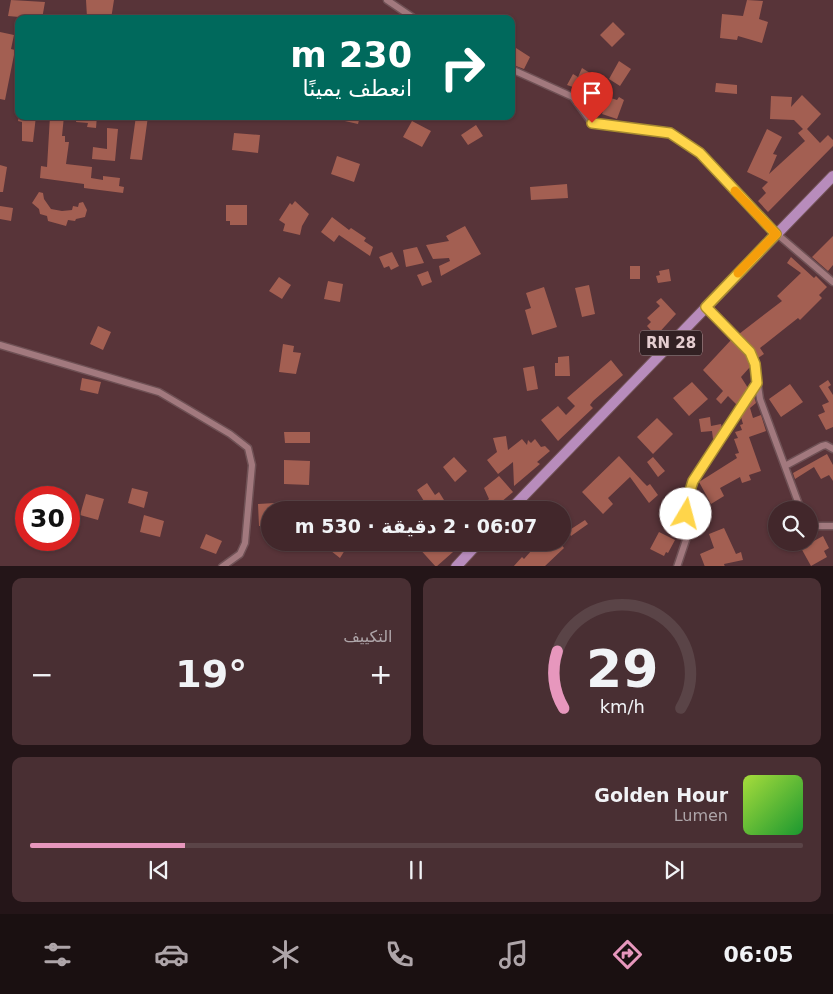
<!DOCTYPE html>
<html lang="ar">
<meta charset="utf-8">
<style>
:root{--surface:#42272b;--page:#492f33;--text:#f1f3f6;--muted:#aea5a9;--line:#5a4447;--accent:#e797bd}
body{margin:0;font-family:"DejaVu Sans",Cairo,sans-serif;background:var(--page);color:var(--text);direction:rtl;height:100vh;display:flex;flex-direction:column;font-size:19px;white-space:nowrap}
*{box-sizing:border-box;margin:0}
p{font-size:16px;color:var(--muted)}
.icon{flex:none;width:28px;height:28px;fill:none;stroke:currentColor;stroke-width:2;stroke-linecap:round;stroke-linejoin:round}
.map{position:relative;height:566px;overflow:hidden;direction:ltr}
.details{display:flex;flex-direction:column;gap:12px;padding:12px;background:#241518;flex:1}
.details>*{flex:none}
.guide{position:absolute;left:15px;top:15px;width:500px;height:105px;border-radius:10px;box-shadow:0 1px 4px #0004,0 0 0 1px var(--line);direction:rtl;background:#00695c;color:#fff;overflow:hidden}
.fabs{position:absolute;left:768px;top:501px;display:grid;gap:10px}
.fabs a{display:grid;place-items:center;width:50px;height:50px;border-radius:50%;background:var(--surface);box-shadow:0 1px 4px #0004,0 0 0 1px var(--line);font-size:25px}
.speed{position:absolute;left:15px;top:486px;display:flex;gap:10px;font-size:25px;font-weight:700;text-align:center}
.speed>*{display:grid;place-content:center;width:65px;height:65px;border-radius:50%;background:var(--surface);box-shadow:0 1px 4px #0004,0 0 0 1px var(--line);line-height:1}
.speed .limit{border:8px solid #d22;background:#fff;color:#111}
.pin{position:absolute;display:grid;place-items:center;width:42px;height:42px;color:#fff;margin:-51px -21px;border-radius:50% 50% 50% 0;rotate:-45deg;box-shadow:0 0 5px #0007}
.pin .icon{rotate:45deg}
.me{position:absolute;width:55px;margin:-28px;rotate:8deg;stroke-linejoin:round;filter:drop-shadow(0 0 4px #0008)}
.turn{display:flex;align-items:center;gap:18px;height:105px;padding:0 20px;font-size:22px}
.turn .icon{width:65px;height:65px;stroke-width:2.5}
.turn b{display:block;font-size:35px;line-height:42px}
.big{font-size:38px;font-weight:600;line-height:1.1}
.details .card{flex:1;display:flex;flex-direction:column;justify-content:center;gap:8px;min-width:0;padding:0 18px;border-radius:10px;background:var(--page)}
.details .dial{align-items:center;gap:0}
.dial svg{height:130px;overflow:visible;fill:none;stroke:var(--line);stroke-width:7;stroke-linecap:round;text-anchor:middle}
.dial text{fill:var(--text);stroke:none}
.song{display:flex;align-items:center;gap:15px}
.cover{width:60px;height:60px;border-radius:8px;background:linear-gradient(135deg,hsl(80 70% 55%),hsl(130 70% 35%))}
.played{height:5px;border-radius:2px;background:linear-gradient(90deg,var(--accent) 20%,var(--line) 20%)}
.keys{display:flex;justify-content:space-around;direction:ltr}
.heat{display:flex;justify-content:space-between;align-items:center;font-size:28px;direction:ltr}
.details .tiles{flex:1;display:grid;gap:12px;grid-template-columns:1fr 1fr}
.card:last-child{grid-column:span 2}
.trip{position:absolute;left:261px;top:501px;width:310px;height:50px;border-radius:25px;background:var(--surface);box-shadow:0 1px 4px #0004,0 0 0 1px var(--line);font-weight:600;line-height:50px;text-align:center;direction:rtl}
.menu{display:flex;height:80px;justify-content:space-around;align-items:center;background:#1a1011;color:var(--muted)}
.menu .icon{width:35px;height:35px}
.menu .selected{color:var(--accent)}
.menu b{font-size:22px;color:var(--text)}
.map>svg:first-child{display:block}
</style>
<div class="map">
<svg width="833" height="567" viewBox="0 0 833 567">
<rect width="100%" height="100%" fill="#583439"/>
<!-- building -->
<path fill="#a35f52" d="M 11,0 L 45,2 L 42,19 L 8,16 Z
M 86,0 L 114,0 L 111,19 L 87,17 Z
M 747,0 L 763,1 L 759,19 L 768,22 L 762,43 L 738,36 L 737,40 L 720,38 L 722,14 L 743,16 Z
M 613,22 L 625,34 L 612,47 L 600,35 Z
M 0,32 L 14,35 L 11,49 L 15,50 L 5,100 L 0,99 Z
M 516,48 L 530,57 L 524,69 L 511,64 L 511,52 L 514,53 Z
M 619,61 L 631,69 L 620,86 L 609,79 Z
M 582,68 L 590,73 L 588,77 L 595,81 L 587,98 L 571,91 L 573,87 L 567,85 L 573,74 L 578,77 Z
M 716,83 L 737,85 L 737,94 L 715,92 Z
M 802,95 L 821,114 L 807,129 L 820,143 L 828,135 L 833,140 L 833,146 L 768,212 L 758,201 L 766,193 L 762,188 L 768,182 L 747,172 L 767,129 L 782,137 L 773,154 L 777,155 L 769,174 L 805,141 L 798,133 L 803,129 L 794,120 L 770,119 L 771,96 L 792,97 L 791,107 Z
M 608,97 L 617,100 L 619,97 L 624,100 L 617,119 L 602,114 Z
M 19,116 L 36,116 L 33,142 L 22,141 L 22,122 L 18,121 Z
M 50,116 L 64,116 L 62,136 L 65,136 L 65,142 L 69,142 L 66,164 L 92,167 L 91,178 L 103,180 L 103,176 L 120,178 L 119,186 L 124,187 L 123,193 L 84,188 L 84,184 L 40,178 L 41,166 L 47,167 Z
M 77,116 L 97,116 L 96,128 L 87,127 L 88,123 L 76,122 Z
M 136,116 L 148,116 L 142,160 L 130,159 Z
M 336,116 L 360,116 L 358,124 L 336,119 Z
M 412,121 L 431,131 L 422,147 L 403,137 Z
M 476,125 L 483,136 L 468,145 L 461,135 Z
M 107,128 L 118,129 L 115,161 L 92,159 L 93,147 L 107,149 Z
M 234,133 L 260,135 L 258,153 L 232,150 Z
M 337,156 L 360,164 L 354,182 L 331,174 Z
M 0,165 L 7,167 L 3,192 L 0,192 Z
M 567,184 L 568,198 L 531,200 L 530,187 Z
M 39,192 L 43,193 L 44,199 L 51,209 L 62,211 L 72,210 L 73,206 L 78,207 L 79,203 L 83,202 L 87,210 L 85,217 L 76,219 L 75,221 L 68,220 L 66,226 L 48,221 L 47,216 L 40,214 L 39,209 L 32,203 Z
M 295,201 L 309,214 L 302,226 L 300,235 L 283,231 L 285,224 L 279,220 L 290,203 L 292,205 Z
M 226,205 L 247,205 L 247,225 L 230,225 L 230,221 L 226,221 Z
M 0,206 L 13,208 L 11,221 L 0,219 Z
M 332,217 L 349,230 L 351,228 L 366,238 L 364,241 L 373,247 L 370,256 L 339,235 L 334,242 L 321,232 Z
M 465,226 L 481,254 L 441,276 L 439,266 L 450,261 L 449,258 L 433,259 L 426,245 L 449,241 L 446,236 Z
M 833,236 L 833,265 L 828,271 L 812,257 Z
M 417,247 L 424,263 L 406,267 L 403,250 Z
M 392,252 L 399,266 L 391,270 L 389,266 L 384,268 L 379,257 Z
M 791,257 L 814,278 L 816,276 L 827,287 L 819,295 L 822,298 L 800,320 L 798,318 L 760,348 L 764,354 L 758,358 L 754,350 L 739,334 L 782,301 L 777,296 L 801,273 L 787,263 Z
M 630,266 L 640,266 L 640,279 L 630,279 Z
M 669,269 L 671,281 L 658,283 L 656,276 L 660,275 L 659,271 Z
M 428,271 L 432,282 L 422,286 L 417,275 Z
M 279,277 L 291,285 L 282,299 L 269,291 Z
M 328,281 L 343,284 L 340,302 L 324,299 Z
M 589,285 L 595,314 L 582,317 L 575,288 Z
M 544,287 L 557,327 L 532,335 L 525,310 L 531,308 L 526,293 Z
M 661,298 L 676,314 L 656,336 L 647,326 L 651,322 L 647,318 L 660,306 L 656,302 Z
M 98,326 L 111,332 L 103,350 L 90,344 Z
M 731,340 L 746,356 L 750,367 L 741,377 L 748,388 L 737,405 L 728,396 L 721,404 L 716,399 L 723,391 L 703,370 Z
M 283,344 L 294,346 L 293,352 L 301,353 L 296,374 L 279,372 Z
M 569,356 L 570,376 L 555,376 L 555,363 L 558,363 L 558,357 Z
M 611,360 L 623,375 L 593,401 L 590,405 L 593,408 L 558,441 L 541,420 L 558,406 L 566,415 L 575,406 L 567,398 Z
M 534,366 L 538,389 L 527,391 L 523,368 Z
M 82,378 L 101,382 L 98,394 L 80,390 Z
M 828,380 L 831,385 L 828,387 L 833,395 L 833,427 L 826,430 L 818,415 L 825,412 L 822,405 L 829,402 L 819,386 Z
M 692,382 L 708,399 L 689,416 L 673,398 Z
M 790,384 L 803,402 L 781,417 L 769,399 Z
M 754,396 L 756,403 L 750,408 L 753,418 L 761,415 L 766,431 L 749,437 L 761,471 L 749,475 L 751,480 L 742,483 L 740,477 L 720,488 L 724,496 L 711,504 L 699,482 L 737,458 L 735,454 L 739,453 L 734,439 L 738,438 L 735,432 L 742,430 L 740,425 L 743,424 L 741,417 Z
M 710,417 L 711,426 L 721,424 L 722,428 L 715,438 L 713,439 L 712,431 L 701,432 L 699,419 Z
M 657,418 L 673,434 L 653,454 L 637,437 Z
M 284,432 L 310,432 L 310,443 L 285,443 Z
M 506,436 L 508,450 L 522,439 L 527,445 L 528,440 L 531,443 L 535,439 L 541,447 L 545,446 L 550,451 L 537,462 L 540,464 L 514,486 L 513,462 L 498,474 L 487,460 L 497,452 L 493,438 Z
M 827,454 L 833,465 L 833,481 L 829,475 L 821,479 L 814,467 L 795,479 L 793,473 Z
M 619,456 L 643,482 L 647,486 L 650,484 L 658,495 L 649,503 L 630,477 L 608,498 L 613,504 L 603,514 L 582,492 Z
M 454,457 L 467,471 L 455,482 L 443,467 Z
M 653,457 L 665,471 L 658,477 L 647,462 Z
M 284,460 L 310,461 L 309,485 L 284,484 Z
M 499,476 L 513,492 L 494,508 L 496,510 L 477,510 L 489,499 L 484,488 Z
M 427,483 L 435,495 L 439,492 L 444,500 L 429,509 L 417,490 Z
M 132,488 L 148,492 L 144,508 L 128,503 Z
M 86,494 L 104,499 L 98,520 L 80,515 Z
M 275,503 L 275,510 L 270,510 L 270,531 L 264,532 L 263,526 L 259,526 L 258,504 Z
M 144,515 L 164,521 L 160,537 L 140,532 Z
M 585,520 L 588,524 L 571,536 L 568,531 Z
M 724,528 L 736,554 L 741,552 L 743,560 L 724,564 L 725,567 L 705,567 L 700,554 L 714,548 L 709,534 Z
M 659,532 L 675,540 L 668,553 L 666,552 L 664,556 L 650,549 Z
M 206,534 L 222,541 L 216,554 L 200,548 Z
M 823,536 L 829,548 L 824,551 L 827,557 L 811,566 L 801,548 Z
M 336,542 L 350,542 L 340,558 L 331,551 Z
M 422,542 L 459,542 L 451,550 L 453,552 L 436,567 L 417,546 Z
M 539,542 L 559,542 L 564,548 L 544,567 L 513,567 L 522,557 L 524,559 Z"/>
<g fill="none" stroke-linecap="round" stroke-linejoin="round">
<defs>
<path id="minor" d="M 387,0 L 415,19
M 511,69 L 573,97 L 592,123 L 671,133 L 700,153 L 777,234 L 833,282
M 707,307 L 750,353 L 755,365 L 760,399 L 801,510
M 0,345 L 159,392 L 230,434 L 248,448 L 252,465 L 245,543 L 240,554 L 222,567
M 785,466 L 822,446 L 826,445 L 833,449
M 809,522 L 814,526 L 833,526
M 677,567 L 687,537 L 687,497 L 693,481 L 757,383"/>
<path id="primary" d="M 510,510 L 833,176
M 456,567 L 479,542"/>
</defs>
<!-- minor casing -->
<use href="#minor" stroke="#6f5155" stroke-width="9"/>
<!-- primary casing -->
<use href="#primary" stroke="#6f5155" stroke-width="12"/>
<!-- minor -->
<use href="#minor" stroke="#a2797e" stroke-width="6"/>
<!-- primary -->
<use href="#primary" stroke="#b88cbc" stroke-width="10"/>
</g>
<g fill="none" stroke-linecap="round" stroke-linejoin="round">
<defs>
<path id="route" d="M 592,123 L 670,133 L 700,153 L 776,234 L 706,307 L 750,352 L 755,364 L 757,383 L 693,481 L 688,497 L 686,514"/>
</defs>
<!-- route casing -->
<use href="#route" stroke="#a68a30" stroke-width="12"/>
<!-- route -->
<use href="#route" stroke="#ffd54a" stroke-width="9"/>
<!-- slow -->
<path stroke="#f59e0b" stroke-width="9" d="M 735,191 L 776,234 L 738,273"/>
</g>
<g text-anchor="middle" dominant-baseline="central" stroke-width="5" stroke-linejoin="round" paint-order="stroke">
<!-- shield labels -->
<rect fill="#322123" stroke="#af9a9c" stroke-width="1" x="640" y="330.5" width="62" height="25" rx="4"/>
<g font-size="15" font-weight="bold" fill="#e5ced0">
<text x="671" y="343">RN 28</text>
</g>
</g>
</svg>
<div class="fabs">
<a><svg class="icon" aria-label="search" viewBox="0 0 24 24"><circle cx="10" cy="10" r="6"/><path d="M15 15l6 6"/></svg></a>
</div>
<div class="speed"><div class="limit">30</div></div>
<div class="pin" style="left:592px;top:123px;background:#d93025"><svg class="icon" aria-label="arrive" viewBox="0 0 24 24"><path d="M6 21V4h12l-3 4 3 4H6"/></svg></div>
<svg class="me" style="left:686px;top:514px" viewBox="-20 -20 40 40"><circle r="19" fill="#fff"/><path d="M0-13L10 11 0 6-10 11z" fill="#ffd54a"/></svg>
<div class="trip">06:07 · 2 دقيقة · 530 m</div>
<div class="guide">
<div class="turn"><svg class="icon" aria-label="right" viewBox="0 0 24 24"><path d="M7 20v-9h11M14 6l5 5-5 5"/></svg><div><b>230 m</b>انعطف يمينًا</div></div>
</div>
</div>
<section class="details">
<div class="tiles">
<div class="card dial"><svg viewBox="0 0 100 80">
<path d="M14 69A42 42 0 1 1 86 69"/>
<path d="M14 69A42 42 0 0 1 10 34" stroke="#e797bd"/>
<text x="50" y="56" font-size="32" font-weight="700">29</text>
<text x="50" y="72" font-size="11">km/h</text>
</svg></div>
<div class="card"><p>التكييف</p>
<div class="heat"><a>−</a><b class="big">19°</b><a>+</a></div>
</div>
<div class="card">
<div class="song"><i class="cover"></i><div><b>Golden Hour</b><p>Lumen</p></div></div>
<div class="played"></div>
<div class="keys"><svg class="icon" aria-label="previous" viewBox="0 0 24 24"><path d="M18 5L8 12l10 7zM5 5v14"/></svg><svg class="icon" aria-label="pause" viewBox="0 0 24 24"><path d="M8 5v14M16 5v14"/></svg><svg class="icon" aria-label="next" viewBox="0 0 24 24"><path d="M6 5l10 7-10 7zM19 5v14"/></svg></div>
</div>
</div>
</section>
<nav class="menu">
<b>06:05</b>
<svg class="icon selected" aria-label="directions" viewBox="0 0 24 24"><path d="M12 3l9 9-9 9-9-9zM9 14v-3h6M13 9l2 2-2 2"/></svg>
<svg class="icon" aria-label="music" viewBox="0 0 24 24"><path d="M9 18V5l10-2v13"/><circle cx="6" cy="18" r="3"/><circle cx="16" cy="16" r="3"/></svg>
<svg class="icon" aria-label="phone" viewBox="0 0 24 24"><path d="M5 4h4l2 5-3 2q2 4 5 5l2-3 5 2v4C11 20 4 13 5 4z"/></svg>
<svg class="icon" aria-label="climate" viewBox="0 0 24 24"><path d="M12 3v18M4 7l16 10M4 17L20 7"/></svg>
<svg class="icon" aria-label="car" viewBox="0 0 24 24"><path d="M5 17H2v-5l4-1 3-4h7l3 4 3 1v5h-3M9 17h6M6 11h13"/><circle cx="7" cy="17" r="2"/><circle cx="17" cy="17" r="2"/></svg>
<svg class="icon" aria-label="filters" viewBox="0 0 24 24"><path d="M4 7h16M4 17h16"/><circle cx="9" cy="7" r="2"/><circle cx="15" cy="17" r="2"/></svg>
</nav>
